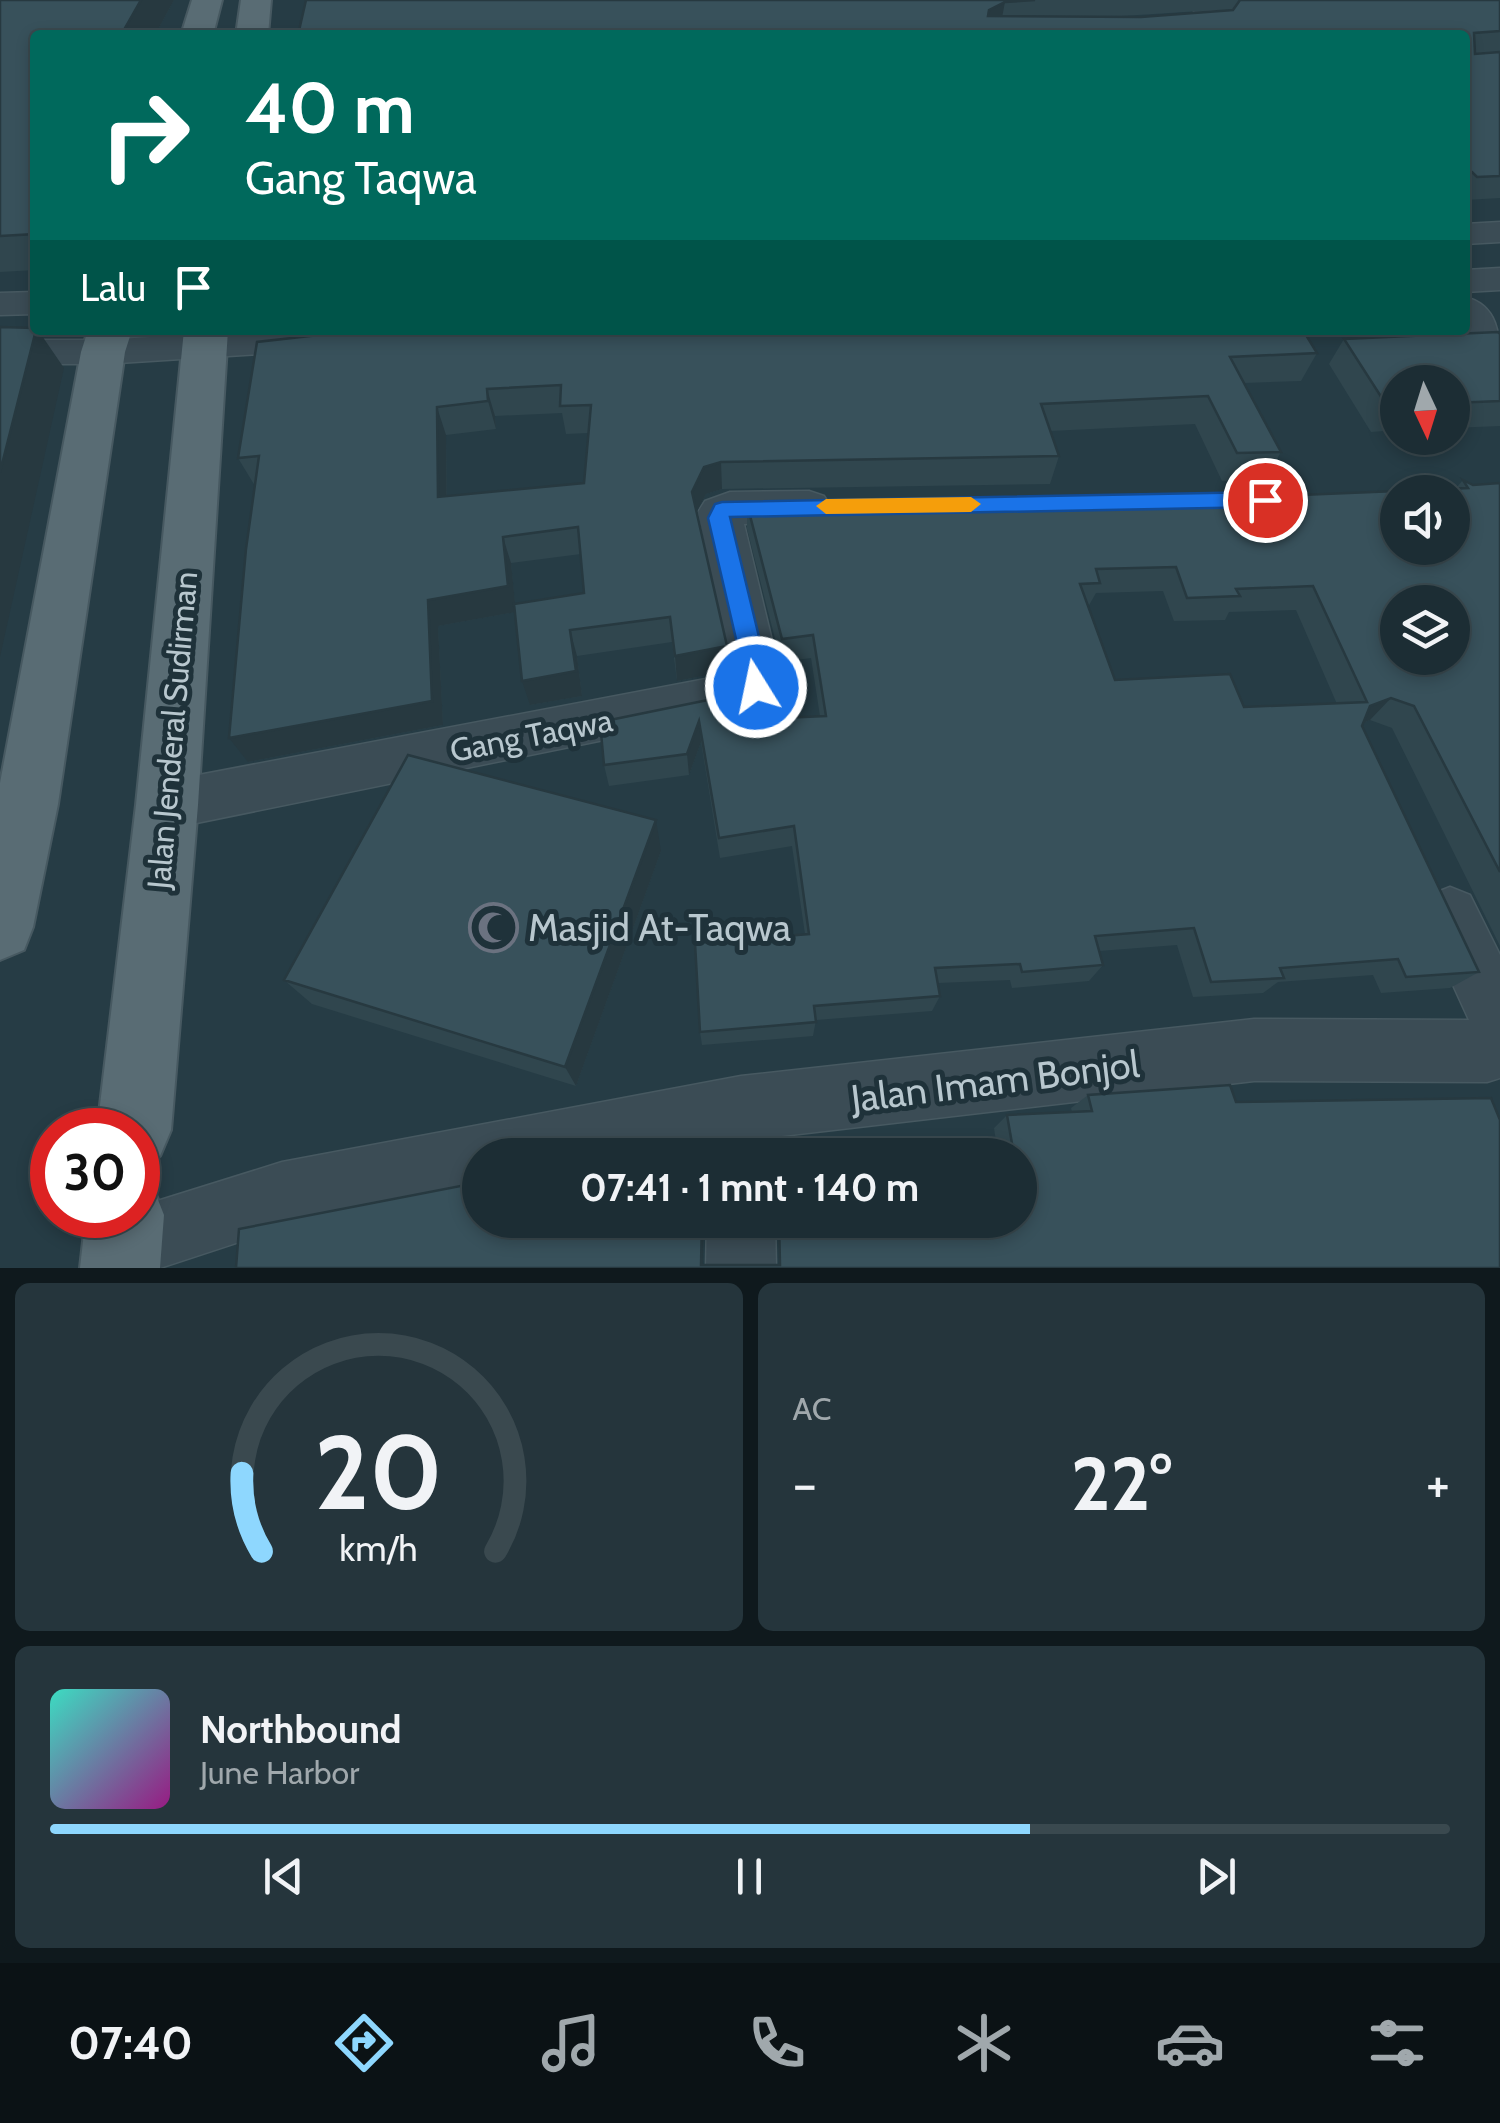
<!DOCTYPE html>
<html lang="id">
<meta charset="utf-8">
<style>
:root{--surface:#1c2d34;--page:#25353c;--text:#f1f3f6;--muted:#a0a8ac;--line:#3a494f;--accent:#8ed7fe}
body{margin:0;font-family:Cabin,sans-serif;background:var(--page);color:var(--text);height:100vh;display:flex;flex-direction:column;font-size:38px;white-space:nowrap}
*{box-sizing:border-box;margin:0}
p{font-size:32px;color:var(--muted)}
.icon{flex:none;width:55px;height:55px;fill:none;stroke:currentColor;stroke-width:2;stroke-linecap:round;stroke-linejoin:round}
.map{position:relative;height:1268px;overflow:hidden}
.side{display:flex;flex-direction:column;gap:15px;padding:15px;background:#0f191d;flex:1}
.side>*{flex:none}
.guide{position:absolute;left:30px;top:30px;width:1440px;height:305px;border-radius:10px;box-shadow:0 5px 15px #0003,0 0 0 2px var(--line);background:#00695c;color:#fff;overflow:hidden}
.needle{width:65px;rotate:176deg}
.tools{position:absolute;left:1380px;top:365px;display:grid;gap:20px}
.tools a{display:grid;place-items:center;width:90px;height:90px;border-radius:50%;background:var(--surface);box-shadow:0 5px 15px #0003,0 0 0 2px var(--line);font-size:50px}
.speed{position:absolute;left:30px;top:1108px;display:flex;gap:20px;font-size:50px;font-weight:700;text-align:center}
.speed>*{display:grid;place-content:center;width:130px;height:130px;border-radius:50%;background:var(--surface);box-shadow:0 5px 15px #0003,0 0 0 2px var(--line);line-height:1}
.speed .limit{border:15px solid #d22;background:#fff;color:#111}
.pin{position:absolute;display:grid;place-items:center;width:85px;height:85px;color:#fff;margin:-42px;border:5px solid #fff;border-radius:50%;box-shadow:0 2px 10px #0007}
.me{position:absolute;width:110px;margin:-55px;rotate:350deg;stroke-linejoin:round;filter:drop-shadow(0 0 8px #0008)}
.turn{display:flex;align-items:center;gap:35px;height:210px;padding:0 50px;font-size:45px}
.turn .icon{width:130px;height:130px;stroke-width:2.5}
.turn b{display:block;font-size:70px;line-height:85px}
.then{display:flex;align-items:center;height:95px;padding:0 50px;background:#0003;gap:20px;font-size:38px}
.big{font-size:75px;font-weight:700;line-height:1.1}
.side .widget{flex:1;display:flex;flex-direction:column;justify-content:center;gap:15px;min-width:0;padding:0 35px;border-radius:15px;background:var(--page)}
.side .dial{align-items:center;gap:0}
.dial svg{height:260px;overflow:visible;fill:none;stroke:var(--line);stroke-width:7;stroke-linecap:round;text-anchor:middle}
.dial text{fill:var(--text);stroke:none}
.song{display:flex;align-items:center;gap:30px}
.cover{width:120px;height:120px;border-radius:15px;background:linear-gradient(135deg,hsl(170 70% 55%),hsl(310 70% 35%))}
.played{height:10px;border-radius:5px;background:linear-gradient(90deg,var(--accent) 70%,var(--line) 70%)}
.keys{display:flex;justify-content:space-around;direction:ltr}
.heat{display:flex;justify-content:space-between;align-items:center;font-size:55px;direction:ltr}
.side .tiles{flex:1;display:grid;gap:15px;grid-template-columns:1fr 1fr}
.widget:last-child{grid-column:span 2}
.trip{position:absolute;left:462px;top:1138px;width:575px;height:100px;border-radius:50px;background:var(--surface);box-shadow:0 5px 15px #0003,0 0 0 2px var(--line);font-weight:700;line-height:100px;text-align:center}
.dock{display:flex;height:160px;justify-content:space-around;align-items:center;background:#0b1215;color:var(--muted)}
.dock .icon{width:70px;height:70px}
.dock .on{color:var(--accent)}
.dock b{font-size:45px;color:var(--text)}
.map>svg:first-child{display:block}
</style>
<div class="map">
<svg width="1500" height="1268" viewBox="0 0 1500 1268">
<rect width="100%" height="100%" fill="#263c45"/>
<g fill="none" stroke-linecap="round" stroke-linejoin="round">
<defs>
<path id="minor" d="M 1185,0 L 1212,0 L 1242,35 L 1214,35 Z
M 1500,222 L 1500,242 L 1465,244 L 1465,224 Z
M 1500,268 L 1500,290 L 1465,292 L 1465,270 Z
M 35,292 L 35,314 L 0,315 L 0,293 Z
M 1465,297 C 1498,305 1500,335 1500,364 L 1487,361 L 1463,330 Z
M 261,330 L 338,330 L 343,338 L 337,346 L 324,350 L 103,364 L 0,364 L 0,340 L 103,340 Z
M 809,491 L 824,496 L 831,507 L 824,518 L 809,523 L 744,524 L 781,678 L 766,707 L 167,829 L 148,822 L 140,805 L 148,788 L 167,781 L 732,674 L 698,512 L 705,501 L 730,492 Z
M 1450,887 L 1470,895 L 1500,955 L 1500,1078 L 1487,1082 L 1254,1081 L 773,1137 L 774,1155 L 708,1155 L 709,1146 L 663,1155 L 480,1155 L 480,1191 L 282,1228 L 160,1268 L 97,1268 L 88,1246 L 98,1222 L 114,1215 L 138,1215 L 138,1207 L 282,1162 L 741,1076 L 1254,1019 L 1469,1020 L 1421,915 L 1430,895 Z
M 707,1220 L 775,1220 L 776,1268 L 706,1268 Z"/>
<path id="major" d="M 192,0 L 222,0 L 213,35 L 181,35 Z
M 241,0 L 271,0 L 268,35 L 236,35 Z
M 88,330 L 132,330 L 125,352 L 58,804 L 33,927 L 24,950 L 0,960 L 0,783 L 81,352 Z
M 184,330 L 228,330 L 198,805 L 171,1130 L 160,1156 L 138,1166 L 138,1130 L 97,1130 L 136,805 Z
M 138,1181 L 153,1187 L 164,1215 L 160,1268 L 80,1268 L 86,1215 L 138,1215 Z"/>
</defs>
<!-- minor casing -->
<use href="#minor" stroke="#475961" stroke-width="3"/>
<!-- major casing -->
<use href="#major" stroke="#475961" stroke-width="4"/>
<!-- minor -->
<use href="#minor" fill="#3b4c55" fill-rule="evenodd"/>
<!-- major -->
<use href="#major" fill="#596c74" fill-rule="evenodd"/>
</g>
<!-- wall -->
<path fill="#30464e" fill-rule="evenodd" d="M 0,0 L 174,0 L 155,35 L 35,35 L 35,270 L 0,272 Z
M 306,0 L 1500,0 L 1500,198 L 1465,200 L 1465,35 ZM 1216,10 L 1217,11 L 1141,17 L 1107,17 Z
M 1500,334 L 1500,426 L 1452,428 L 1452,382 L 1398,382 L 1398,430 L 1371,432 L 1329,364 L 1344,339 Z
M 257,342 L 1317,353 L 1301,381 L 1244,383 L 1281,452 L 1265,480 L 1222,481 L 1195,424 L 1050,431 L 1059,456 L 1050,484 L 722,489 L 706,494 L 696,513 L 728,671 L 677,681 L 672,642 L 577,656 L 582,696 L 530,705 L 515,612 L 438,626 L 443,725 L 248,762 L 255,486 L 238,458 ZM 562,413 L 566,434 L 588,433 L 584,483 L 447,496 L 446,435 L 496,429 L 495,416 ZM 581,554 L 584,593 L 515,604 L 511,563 Z
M 1463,480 L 1473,485 L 1500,483 L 1500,946 L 1392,728 L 1370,720 L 1363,723 L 1362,726 L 1479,972 L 1450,988 L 1381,993 L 1373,975 L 1278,982 L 1263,993 L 1193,997 L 1177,945 L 1099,951 L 1103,965 L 1089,981 L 1012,988 L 1010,980 L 938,983 L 940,996 L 932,1011 L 816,1020 L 813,1036 L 702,1045 L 700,1032 L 805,934 L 792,846 L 720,858 L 701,742 L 689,775 L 609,786 L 604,765 L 600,722 L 758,719 L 820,716 L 811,658 L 781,662 L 747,529 L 747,504 L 1301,495 L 1456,488 ZM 1163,591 L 1174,621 L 1225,620 L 1229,612 L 1296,610 L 1337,704 L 1244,707 L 1115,680 L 1088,607 L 1096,593 Z
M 661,851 L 576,1086 L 312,1004 L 284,980 Z
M 1088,1095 L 1236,1102 L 1500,1268 L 236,1268 L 466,1185 L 480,1220 L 704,1220 L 703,1265 L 779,1265 L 778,1220 L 1020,1220 L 1020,1155 L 998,1155 L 994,1128 L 1007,1115 L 1072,1112 L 1071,1108 Z"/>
<!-- shaded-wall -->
<path fill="#273940" d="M 141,0 L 174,0 L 155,35 L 121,35 Z
M 1005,2 L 1001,23 L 985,32 L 989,10 Z
M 36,330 L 38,330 L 64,368 L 0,657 L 0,472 Z
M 487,389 L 495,416 L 496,429 L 488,401 Z
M 437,407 L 446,435 L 447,524 L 438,497 Z
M 721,462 L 722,489 L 706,494 L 693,519 L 692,492 L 704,467 Z
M 503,537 L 511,563 L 516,612 L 438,626 L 443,725 L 248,762 L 229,738 L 428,600 Z
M 570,630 L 577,656 L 582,696 L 530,705 L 522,681 Z
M 727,646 L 728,671 L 677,681 L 675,656 Z
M 1391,698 L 1370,720 L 1350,728 L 1370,706 Z
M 699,721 L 701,742 L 689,775 L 687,754 Z
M 656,820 L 661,851 L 576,1086 L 565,1067 Z
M 702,1220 L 704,1220 L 703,1268 L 701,1265 Z"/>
<!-- building -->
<path fill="#38515b" stroke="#273940" stroke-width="2.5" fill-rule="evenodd" d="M 0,0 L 141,0 L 121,35 L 35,35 L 35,234 L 0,236 Z
M 306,0 L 1035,0 L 1005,2 L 989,10 L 988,16 L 1141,17 L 1233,10 L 1240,0 L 1500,0 L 1500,31 L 1474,33 L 1475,54 L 1500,52 L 1500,176 L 1477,177 L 1472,172 L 1465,172 L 1465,35 L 298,35 Z
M 0,327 L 35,328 L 36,330 L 0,472 Z
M 363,330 L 1303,330 L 1317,353 L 1230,357 L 1281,452 L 1237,453 L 1208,396 L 1041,404 L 1059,456 L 721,462 L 704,467 L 692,492 L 727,646 L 675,656 L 670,617 L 570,630 L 576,671 L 522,681 L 514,604 L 584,593 L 578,527 L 503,537 L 508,586 L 428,600 L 432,701 L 229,738 L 246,549 L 259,456 L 238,458 L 257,342 ZM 561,385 L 560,406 L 591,405 L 584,483 L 438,497 L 437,407 L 488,401 L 487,389 Z
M 1498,332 L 1500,334 L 1500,401 L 1452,403 L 1452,382 L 1398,382 L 1398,406 L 1387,406 L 1344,339 Z
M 1463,480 L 1473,485 L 1500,483 L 1500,872 L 1414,706 L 1391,698 L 1370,706 L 1362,726 L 1479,972 L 1406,977 L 1398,959 L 1280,968 L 1284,978 L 1211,982 L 1194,928 L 1095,936 L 1103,965 L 1022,972 L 1020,964 L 935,968 L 940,996 L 814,1006 L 816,1022 L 700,1032 L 695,943 L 809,934 L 794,826 L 719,838 L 699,721 L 687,754 L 604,765 L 600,722 L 752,691 L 758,719 L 826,716 L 813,635 L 782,639 L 747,504 L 1212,497 L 1299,491 L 1301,495 L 1468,488 ZM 1398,492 L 1452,492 L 1452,548 L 1398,548 ZM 1176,567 L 1187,598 L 1240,596 L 1236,589 L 1313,586 L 1367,702 L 1244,707 L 1230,674 L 1115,680 L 1080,584 L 1100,583 L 1096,569 ZM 1398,602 L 1452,602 L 1452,658 L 1398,658 Z
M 408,755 L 656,820 L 565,1067 L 284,980 Z
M 1230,1085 L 1236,1102 L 1491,1098 L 1500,1120 L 1500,1268 L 236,1268 L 239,1229 L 466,1185 L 469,1172 L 480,1170 L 480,1220 L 702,1220 L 701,1265 L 780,1265 L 779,1220 L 1020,1220 L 1020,1155 L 1014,1155 L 1007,1115 L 1092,1111 L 1088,1095 Z
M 802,1148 L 803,1155 L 653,1155 L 722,1150 L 722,1154 Z"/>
<!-- route -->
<path fill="#1a73e8" stroke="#114b97" stroke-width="2.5" d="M 1265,492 L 1276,500 L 1265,507 L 730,517 L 769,678 L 764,694 L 747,694 L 745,678 L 708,518 L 715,504 L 722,502 Z"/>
<!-- slow -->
<path fill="#f59e0b" d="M 971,497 L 981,504 L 971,512 L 826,514 L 816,506 L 826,499 Z"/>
<!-- icons -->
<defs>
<symbol id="mosque-ring" viewBox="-11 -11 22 22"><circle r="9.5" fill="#1f323a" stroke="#6b7280" stroke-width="1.5"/><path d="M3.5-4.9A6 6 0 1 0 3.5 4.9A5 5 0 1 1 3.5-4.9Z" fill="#6b7280"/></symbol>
</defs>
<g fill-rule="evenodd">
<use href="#mosque-ring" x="466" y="900" width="55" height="55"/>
</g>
<g text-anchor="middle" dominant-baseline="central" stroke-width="10" stroke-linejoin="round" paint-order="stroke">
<!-- street labels -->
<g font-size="32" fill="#b8c7ce" stroke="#1f323a">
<text transform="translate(172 730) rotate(-85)">Jalan Jenderal Sudirman</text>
<text transform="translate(531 735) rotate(-11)">Gang Taqwa</text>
</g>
<!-- near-poi labels -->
<g font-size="38" fill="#b8c7ce" stroke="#1f323a" text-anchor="start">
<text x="528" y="927">Masjid At-Taqwa</text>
</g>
<!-- near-street labels -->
<g font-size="38" fill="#b8c7ce" stroke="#1f323a">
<text transform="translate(995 1081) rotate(-7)">Jalan Imam Bonjol</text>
</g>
</g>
</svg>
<div class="tools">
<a><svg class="needle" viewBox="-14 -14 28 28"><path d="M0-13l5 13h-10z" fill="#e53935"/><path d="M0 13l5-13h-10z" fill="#a0a8ac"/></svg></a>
<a><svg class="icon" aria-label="sound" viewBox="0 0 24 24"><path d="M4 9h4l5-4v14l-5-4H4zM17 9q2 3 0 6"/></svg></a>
<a><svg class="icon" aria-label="layers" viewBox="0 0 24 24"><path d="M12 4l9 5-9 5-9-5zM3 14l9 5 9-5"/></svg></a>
</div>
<div class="speed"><div class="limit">30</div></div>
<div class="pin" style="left:1265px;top:500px;background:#d93025"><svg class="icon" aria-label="arrive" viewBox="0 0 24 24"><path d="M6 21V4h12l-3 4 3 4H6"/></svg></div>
<svg class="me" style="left:756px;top:687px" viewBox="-20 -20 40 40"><circle r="17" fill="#1a73e8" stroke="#fff" stroke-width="3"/><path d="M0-11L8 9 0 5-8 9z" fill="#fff"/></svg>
<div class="trip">07:41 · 1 mnt · 140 m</div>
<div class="guide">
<div class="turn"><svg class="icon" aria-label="right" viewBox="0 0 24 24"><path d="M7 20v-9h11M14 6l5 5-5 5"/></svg><div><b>40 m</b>Gang Taqwa</div></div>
<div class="then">Lalu<svg class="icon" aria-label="arrive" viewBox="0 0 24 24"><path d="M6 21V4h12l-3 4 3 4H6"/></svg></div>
</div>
</div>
<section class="side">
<div class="tiles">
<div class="widget dial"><svg viewBox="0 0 100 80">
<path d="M14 69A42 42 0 1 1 86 69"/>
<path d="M14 69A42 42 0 0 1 8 45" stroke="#8ed7fe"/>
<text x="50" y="56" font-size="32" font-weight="700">20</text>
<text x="50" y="72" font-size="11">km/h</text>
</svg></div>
<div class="widget"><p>AC</p>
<div class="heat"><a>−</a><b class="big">22°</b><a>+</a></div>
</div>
<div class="widget">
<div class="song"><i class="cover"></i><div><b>Northbound</b><p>June Harbor</p></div></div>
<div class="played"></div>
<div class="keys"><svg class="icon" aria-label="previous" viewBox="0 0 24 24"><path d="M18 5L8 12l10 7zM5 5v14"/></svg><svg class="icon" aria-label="pause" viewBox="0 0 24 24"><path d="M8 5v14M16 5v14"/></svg><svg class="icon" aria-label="next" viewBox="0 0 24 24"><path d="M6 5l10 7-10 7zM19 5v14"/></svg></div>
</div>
</div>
</section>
<nav class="dock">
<b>07:40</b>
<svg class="icon on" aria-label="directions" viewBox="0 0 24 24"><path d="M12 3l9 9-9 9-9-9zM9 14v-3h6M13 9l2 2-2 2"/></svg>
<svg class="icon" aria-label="music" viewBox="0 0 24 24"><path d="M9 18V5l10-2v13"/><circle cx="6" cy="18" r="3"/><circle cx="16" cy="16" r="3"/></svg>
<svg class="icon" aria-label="phone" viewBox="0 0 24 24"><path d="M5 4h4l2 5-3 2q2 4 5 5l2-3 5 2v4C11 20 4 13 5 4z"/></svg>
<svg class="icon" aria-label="climate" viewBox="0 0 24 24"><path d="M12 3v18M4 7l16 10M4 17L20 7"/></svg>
<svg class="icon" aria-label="car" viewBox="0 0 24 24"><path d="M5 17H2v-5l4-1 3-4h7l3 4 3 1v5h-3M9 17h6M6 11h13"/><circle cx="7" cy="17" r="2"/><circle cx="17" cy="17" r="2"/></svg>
<svg class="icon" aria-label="filters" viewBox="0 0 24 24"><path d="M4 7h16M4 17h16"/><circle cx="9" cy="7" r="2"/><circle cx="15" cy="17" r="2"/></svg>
</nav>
